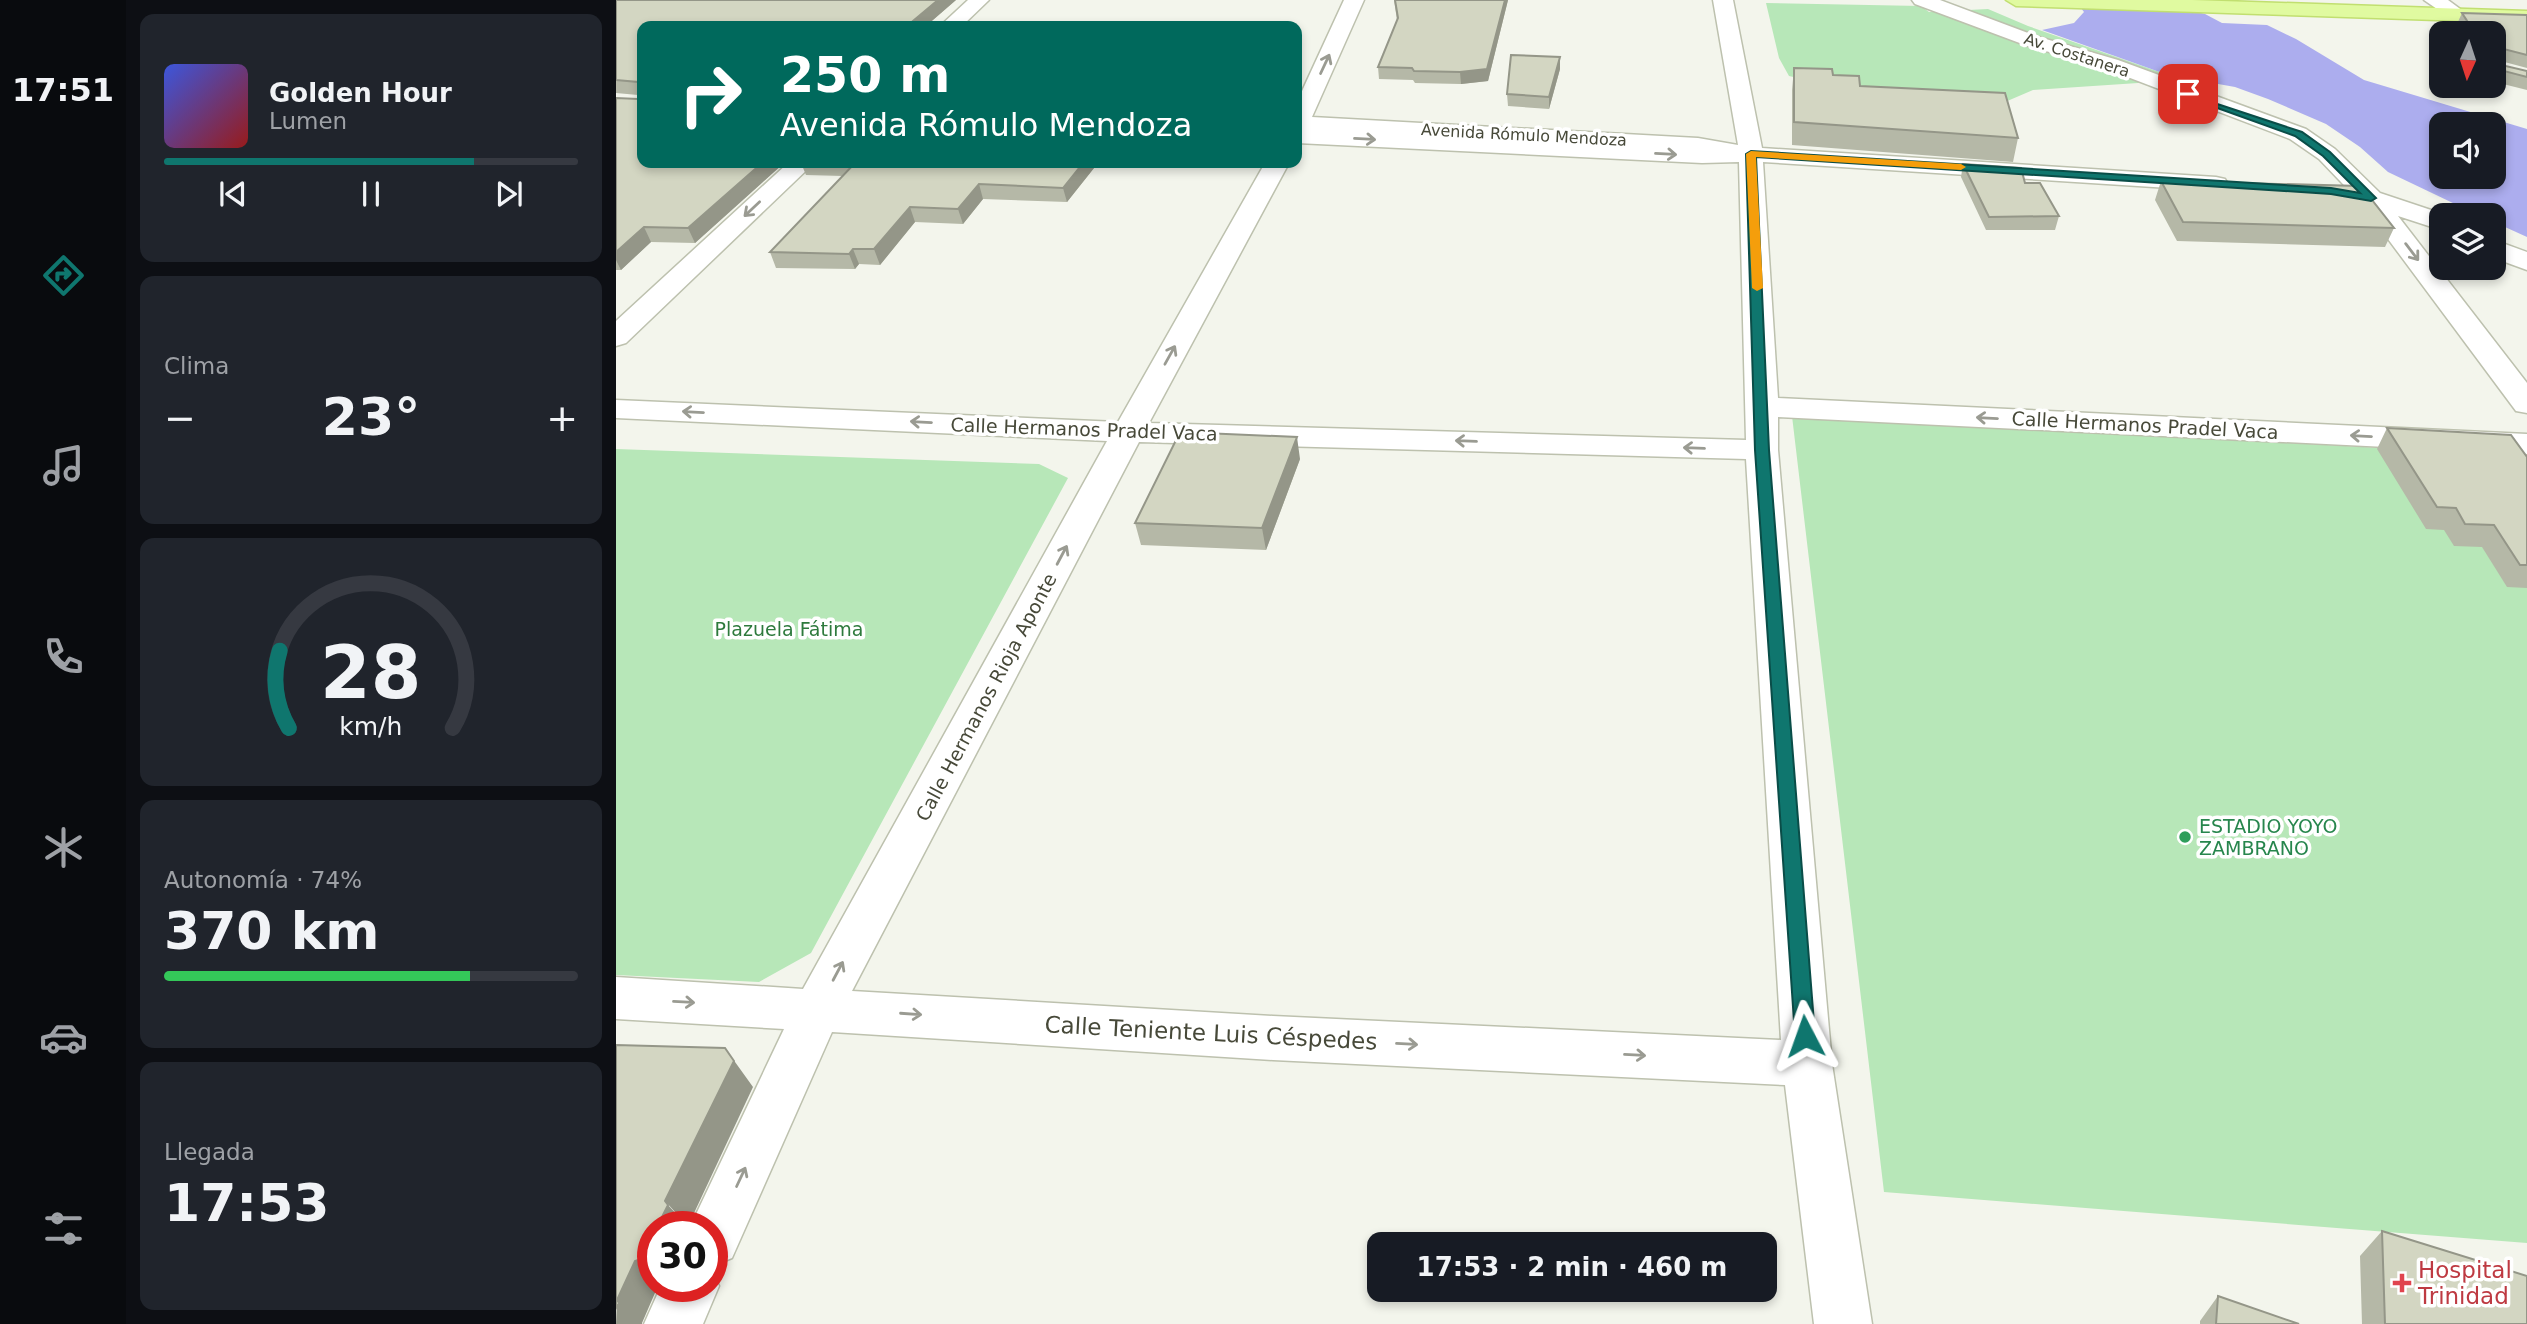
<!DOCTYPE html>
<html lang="es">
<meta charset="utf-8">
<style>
:root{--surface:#171b24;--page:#20242c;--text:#f1f3f6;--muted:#9ea1a6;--line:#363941;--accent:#0f766e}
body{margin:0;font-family:"DejaVu Sans",sans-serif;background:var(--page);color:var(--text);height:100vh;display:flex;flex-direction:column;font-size:26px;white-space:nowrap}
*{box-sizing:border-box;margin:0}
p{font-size:23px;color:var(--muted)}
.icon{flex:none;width:38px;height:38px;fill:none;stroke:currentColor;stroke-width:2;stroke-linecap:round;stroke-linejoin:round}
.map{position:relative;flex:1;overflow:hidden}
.sheet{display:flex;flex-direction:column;gap:14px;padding:14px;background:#0d0f14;width:490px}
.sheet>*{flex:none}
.hud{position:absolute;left:21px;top:21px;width:665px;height:147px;border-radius:14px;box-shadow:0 4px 10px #0003;background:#00695c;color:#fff;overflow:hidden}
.needle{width:46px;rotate:183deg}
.tools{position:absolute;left:1813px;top:21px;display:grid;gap:14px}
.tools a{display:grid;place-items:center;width:77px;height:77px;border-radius:14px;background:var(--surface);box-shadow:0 4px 10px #0003;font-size:35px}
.speed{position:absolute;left:21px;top:1211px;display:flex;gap:14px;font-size:35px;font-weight:700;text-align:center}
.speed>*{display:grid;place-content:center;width:91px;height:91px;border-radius:50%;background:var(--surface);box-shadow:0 4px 10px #0003;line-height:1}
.speed .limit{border:10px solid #d22;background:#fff;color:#111}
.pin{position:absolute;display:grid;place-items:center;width:60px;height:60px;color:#fff;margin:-30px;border-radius:14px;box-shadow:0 4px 10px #0006}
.me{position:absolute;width:77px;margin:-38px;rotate:356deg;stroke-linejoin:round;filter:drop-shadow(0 0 5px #0008)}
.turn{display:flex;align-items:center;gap:24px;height:147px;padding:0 28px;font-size:32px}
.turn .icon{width:91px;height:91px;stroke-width:2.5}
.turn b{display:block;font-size:49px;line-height:60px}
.big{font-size:52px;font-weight:600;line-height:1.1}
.sheet .card{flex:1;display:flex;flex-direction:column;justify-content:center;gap:10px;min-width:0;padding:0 24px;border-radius:14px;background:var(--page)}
.sheet .dial{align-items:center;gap:0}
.dial svg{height:182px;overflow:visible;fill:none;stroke:var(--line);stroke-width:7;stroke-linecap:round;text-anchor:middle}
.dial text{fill:var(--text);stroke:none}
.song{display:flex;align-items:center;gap:21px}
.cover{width:84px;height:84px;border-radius:10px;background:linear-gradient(135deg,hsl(230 70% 55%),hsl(0 70% 35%))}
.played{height:7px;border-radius:4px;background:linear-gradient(90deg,var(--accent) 75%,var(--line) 75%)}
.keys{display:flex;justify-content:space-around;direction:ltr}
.heat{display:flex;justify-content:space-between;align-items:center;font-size:38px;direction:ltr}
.charge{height:10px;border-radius:5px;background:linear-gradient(90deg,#34c759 74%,var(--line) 0)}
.trip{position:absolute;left:751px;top:1232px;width:410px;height:70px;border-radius:14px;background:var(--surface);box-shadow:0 4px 10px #0003;font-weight:600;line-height:70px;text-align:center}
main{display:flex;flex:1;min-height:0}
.dock{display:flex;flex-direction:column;width:126px;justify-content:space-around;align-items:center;background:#090b0e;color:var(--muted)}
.dock .icon{width:49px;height:49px}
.dock .selected{color:var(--accent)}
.dock b{font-size:32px;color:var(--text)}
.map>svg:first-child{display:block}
</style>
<main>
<nav class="dock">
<b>17:51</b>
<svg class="icon selected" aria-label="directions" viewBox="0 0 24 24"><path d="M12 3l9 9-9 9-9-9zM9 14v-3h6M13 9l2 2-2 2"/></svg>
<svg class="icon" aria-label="music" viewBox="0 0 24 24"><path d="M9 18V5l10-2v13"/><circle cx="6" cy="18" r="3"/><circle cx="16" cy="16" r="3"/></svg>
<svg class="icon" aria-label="phone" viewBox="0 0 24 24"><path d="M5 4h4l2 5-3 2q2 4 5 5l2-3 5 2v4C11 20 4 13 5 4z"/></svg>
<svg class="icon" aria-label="climate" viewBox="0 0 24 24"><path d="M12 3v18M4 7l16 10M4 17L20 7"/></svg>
<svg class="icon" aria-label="car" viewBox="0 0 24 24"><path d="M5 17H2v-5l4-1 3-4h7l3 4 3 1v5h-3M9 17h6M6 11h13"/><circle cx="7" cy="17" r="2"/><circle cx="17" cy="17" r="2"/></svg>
<svg class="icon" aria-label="filters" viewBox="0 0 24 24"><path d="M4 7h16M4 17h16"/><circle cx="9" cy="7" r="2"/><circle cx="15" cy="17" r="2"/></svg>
</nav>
<section class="sheet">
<div class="card">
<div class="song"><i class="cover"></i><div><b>Golden Hour</b><p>Lumen</p></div></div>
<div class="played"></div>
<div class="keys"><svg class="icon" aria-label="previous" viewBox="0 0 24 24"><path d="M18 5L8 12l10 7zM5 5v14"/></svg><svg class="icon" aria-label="pause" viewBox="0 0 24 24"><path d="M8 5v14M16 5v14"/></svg><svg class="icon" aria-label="next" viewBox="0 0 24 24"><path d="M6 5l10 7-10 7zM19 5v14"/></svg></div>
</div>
<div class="card"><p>Clima</p>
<div class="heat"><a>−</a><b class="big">23°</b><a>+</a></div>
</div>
<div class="card dial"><svg viewBox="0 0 100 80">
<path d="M14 69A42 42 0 1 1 86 69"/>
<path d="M14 69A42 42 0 0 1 10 35" stroke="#0f766e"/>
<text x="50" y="56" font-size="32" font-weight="700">28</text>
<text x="50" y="72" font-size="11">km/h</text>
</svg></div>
<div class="card"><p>Autonomía · 74%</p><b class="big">370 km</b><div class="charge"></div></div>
<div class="card"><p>Llegada</p><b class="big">17:53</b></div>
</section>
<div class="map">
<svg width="1911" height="1324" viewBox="0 0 1911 1324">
<rect width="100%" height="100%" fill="#f3f5ec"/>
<!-- green -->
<path fill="#b7e7b8" d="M 1150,3 L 1305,6 L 1313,12 L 1372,9 L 1412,26 L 1552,75 L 1522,83 L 1417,90 L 1375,108 L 1234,90 L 1173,76 L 1163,58 Z
M 1176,416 L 1893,455 L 1911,482 L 1911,1243 L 1268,1192 Z
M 0,449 L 423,464 L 452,478 L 195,953 L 143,982 L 0,975 Z"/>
<!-- water -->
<path fill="#acadee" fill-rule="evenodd" d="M 1459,0 L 1554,5 L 1589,14 L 1606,23 L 1651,25 L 1680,39 L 1748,80 L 1911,129 L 1911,237 L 1878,222 L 1878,215 L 1862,215 L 1772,172 L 1744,147 L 1710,124 L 1652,99 L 1619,87 L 1552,75 L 1426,30 L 1458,23 L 1468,12 ZM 1825,124 L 1878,124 L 1878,177 L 1825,177 Z"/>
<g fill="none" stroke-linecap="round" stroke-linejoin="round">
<defs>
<path id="street" d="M 352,0 L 373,0 L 346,26 L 324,26 Z
M 728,0 L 748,0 L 696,117 L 1082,138 L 1122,145 L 1097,0 L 1117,0 L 1146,148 L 1600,177 L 1609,179 L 1612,184 L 1609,189 L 1600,191 L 1147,162 L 1162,398 L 1911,434 L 1911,454 L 1162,417 L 1162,450 L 1216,1064 L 1256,1324 L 1198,1324 L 1169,1085 L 657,1060 L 216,1032 L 116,1258 L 96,1266 L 96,1227 L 74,1227 L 168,1029 L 0,1019 L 0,977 L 187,989 L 491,441 L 0,418 L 0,400 L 502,422 L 649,163 L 673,163 L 533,423 L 1130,440 L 1123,162 L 1086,163 L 681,143 L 681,102 ZM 523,442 L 1130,459 L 1165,1040 L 657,1016 L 236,991 Z
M 1296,0 L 1324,0 L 1423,37 L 1502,60 L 1690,129 L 1719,149 L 1764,193 L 1830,215 L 1825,215 L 1825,230 L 1782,216 L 1911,383 L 1911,413 L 1900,411 L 1746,204 L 1703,159 L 1674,139 L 1488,68 L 1409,45 L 1299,4 Z
M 1808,0 L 1832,0 L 1851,14 L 1848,18 L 1834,18 Z
M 172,163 L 198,163 L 10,343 L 0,346 L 0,321 Z
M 1878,240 L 1911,252 L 1911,270 L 1878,258 Z
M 96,1269 L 103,1286 L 87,1324 L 28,1324 L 45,1286 L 96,1286 Z"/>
<path id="primary" d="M 1390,0 L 1576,0 L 1911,11 L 1911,23 L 1400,6 Z"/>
</defs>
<!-- street casing -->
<use href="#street" stroke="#bdc1ae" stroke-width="3"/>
<!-- primary casing -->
<use href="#primary" stroke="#c1df70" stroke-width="3"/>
<!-- street -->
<use href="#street" fill="#fff" fill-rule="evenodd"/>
<!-- primary -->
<use href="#primary" fill="#e0faa0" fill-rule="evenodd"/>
</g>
<!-- wall -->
<path fill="#b5b8a7" d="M 0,0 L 340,0 L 310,26 L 26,26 L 168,163 L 79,243 L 35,242 L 5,270 L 0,270 L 0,98 L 22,99 L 22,95 L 0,93 Z
M 778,0 L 892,0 L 872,81 L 845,84 L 799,83 L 797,80 L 763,79 L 762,67 L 781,20 Z
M 1846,13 L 1911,15 L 1911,68 L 1881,60 L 1881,64 L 1911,71 L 1911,90 L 1879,82 L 1878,80 L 1878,33 L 1847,33 L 1841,24 Z
M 944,57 L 944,69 L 933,109 L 892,106 L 891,94 Z
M 1178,68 L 1217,75 L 1244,86 L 1402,138 L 1397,162 L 1176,145 L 1176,90 Z
M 185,163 L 482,163 L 451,202 L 367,199 L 347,224 L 299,222 L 264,265 L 243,264 L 239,269 L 160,268 L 154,252 L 227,176 L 190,175 Z
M 1347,164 L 1409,183 L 1443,216 L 1439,230 L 1370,230 L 1345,177 Z
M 1545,181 L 1778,228 L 1769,247 L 1561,241 L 1539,200 Z
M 1771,428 L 1911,457 L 1911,588 L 1891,587 L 1866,547 L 1838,546 L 1828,530 L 1810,529 L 1761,449 Z
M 684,459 L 650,550 L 525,545 L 519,523 Z
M 1766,1231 L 1911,1324 L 1746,1324 L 1744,1256 Z
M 1602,1296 L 1683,1324 L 1584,1324 L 1584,1321 Z"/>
<!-- shaded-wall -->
<path fill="#949688" d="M 322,0 L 340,0 L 310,26 L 291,26 Z
M 889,0 L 892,0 L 872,81 L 845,84 L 844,72 Z
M 944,57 L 944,69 L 933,109 L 933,97 Z
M 146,163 L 168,163 L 79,243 L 72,228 Z
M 467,163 L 482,163 L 451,202 L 447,188 Z
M 363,184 L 367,199 L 347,224 L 342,209 Z
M 294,207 L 299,222 L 264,265 L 258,249 Z
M 28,227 L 35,242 L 5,270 L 0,260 L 0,252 Z
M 237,249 L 243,264 L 239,269 L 233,254 Z
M 681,437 L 684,459 L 650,550 L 646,528 Z
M 109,1048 L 137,1087 L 72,1226 L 49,1201 Z
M 52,1205 L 72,1227 L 41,1227 Z
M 37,1236 L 37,1286 L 42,1286 L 26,1323 L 26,1324 L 0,1324 L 1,1300 L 19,1261 Z"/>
<!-- building -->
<path fill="#d3d6c2" stroke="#949688" stroke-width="2" d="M 0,0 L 322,0 L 291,26 L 26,26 L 26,163 L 146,163 L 72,228 L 28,227 L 0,252 L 0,98 L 22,99 L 22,82 L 0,80 Z
M 779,0 L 889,0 L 871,69 L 844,72 L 798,71 L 796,68 L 762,67 L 782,18 Z
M 1846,13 L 1911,15 L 1911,55 L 1884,48 L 1880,50 L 1881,64 L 1911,71 L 1911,77 L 1884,70 L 1878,61 L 1878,33 L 1859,33 Z
M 895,55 L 944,57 L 933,97 L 891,94 Z
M 1178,68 L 1216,69 L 1217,75 L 1243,76 L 1244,86 L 1389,93 L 1402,138 L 1178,122 Z
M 239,163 L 467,163 L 447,188 L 363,184 L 342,209 L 294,207 L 258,249 L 237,249 L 233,254 L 154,252 Z
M 1347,164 L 1405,168 L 1409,183 L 1424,183 L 1443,216 L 1373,217 Z
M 1545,181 L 1745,186 L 1778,228 L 1567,222 Z
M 1771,428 L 1895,435 L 1911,457 L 1911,565 L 1904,565 L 1878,525 L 1849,524 L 1840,508 L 1821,507 Z
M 564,432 L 681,437 L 646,528 L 519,523 Z
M 0,1045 L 109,1048 L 118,1061 L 49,1201 L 52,1205 L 41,1227 L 37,1227 L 37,1236 L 25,1259 L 19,1261 L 1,1300 L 3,1303 L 0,1308 Z
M 1766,1231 L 1911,1276 L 1911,1324 L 1769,1324 Z
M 1602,1296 L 1683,1324 L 1600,1324 Z"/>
<!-- one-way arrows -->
<defs><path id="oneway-shaft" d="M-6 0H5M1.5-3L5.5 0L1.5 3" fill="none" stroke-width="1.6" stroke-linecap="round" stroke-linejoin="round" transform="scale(1.75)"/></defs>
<g stroke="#9a9b92">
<use href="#oneway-shaft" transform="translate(709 64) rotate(-65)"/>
<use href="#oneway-shaft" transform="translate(749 139) rotate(3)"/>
<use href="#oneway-shaft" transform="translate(1050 154) rotate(3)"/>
<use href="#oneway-shaft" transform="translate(136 209) rotate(137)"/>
<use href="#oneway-shaft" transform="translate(1796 252) rotate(53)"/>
<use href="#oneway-shaft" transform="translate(554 355) rotate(-61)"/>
<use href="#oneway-shaft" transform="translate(77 412) rotate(-177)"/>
<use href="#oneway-shaft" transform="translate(1371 418) rotate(-177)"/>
<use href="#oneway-shaft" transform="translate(305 422) rotate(-177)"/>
<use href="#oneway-shaft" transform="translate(1745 436) rotate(-177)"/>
<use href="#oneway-shaft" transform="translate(850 441) rotate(-178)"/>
<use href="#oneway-shaft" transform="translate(1078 448) rotate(-178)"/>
<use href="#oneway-shaft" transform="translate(446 555) rotate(-62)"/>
<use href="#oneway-shaft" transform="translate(222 971) rotate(-62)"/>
<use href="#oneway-shaft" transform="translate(68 1002) rotate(3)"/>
<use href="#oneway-shaft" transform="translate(295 1014) rotate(4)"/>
<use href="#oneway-shaft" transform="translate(791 1044) rotate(3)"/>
<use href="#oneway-shaft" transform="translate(1019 1055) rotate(3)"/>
<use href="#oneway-shaft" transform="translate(125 1177) rotate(-65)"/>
</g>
<!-- route -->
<path fill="#0f766e" stroke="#0a4d48" stroke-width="2" d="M 1568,93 L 1686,132 L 1714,152 L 1760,198 L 1755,201 L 1715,194 L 1140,157 L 1153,450 L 1199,1036 L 1196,1042 L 1189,1045 L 1182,1042 L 1179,1036 L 1139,450 L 1130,154 L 1135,151 L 1715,188 L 1744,193 L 1707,156 L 1679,136 L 1568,96 Z"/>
<!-- slow -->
<path fill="#f59e0b" d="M 1135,151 L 1345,164 L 1350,167 L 1345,170 L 1140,157 L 1147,288 L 1141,291 L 1136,288 L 1130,154 Z"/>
<!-- markers -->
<circle fill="#2e9e5b" stroke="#fff" stroke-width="2.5" cx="1569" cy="837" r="7"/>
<path fill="#e0444e" stroke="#fff" stroke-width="2.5" d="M1782.5 1272.5h7v7h7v7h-7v7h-7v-7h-7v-7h7z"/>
<g text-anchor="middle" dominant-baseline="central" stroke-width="7" stroke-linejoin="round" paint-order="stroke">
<!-- far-street labels -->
<g font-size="16" fill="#474939" stroke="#fff">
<text transform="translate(1461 55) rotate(18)">Av. Costanera</text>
<text transform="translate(908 135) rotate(3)">Avenida Rómulo Mendoza</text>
</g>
<!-- street labels -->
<g font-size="19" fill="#474939" stroke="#fff">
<text transform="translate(1529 425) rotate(3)">Calle Hermanos Pradel Vaca</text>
<text transform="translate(468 429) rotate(2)">Calle Hermanos Pradel Vaca</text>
<text transform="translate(370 697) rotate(-62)">Calle Hermanos Rioja Aponte</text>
</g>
<!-- park labels -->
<g font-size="19" fill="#2e7a3d" stroke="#fff">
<text x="173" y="629">Plazuela Fátima</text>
</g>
<!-- leisure labels -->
<g font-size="19" fill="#27864d" stroke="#fff" text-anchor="start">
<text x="1583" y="826">ESTADIO YOYO<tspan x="1583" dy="22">ZAMBRANO</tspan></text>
</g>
<!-- near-street labels -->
<g font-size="23" fill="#474939" stroke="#fff">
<text transform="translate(595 1033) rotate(3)">Calle Teniente Luis Céspedes</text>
</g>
<!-- near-health labels -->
<g font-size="23" fill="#be3a42" stroke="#fff" text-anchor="start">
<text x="1802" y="1270">Hospital<tspan x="1802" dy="26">Trinidad</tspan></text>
</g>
</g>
</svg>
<div class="tools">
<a><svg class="needle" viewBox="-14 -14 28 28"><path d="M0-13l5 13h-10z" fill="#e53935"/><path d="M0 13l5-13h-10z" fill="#9ea1a6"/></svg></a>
<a><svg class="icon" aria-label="sound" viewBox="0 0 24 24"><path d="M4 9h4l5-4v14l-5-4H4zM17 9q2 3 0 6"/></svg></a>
<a><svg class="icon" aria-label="layers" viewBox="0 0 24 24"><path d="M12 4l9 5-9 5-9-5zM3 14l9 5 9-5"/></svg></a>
</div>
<div class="speed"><div class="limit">30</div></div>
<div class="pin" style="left:1572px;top:94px;background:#d93025"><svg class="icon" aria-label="arrive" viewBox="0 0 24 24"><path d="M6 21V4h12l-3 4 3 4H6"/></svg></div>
<svg class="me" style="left:1189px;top:1036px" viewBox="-20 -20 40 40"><path d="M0-17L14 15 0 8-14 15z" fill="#0f766e" stroke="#fff" stroke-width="4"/></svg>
<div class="trip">17:53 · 2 min · 460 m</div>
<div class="hud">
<div class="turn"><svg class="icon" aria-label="right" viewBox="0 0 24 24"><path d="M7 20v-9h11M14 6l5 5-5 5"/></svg><div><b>250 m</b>Avenida Rómulo Mendoza</div></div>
</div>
</div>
</main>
